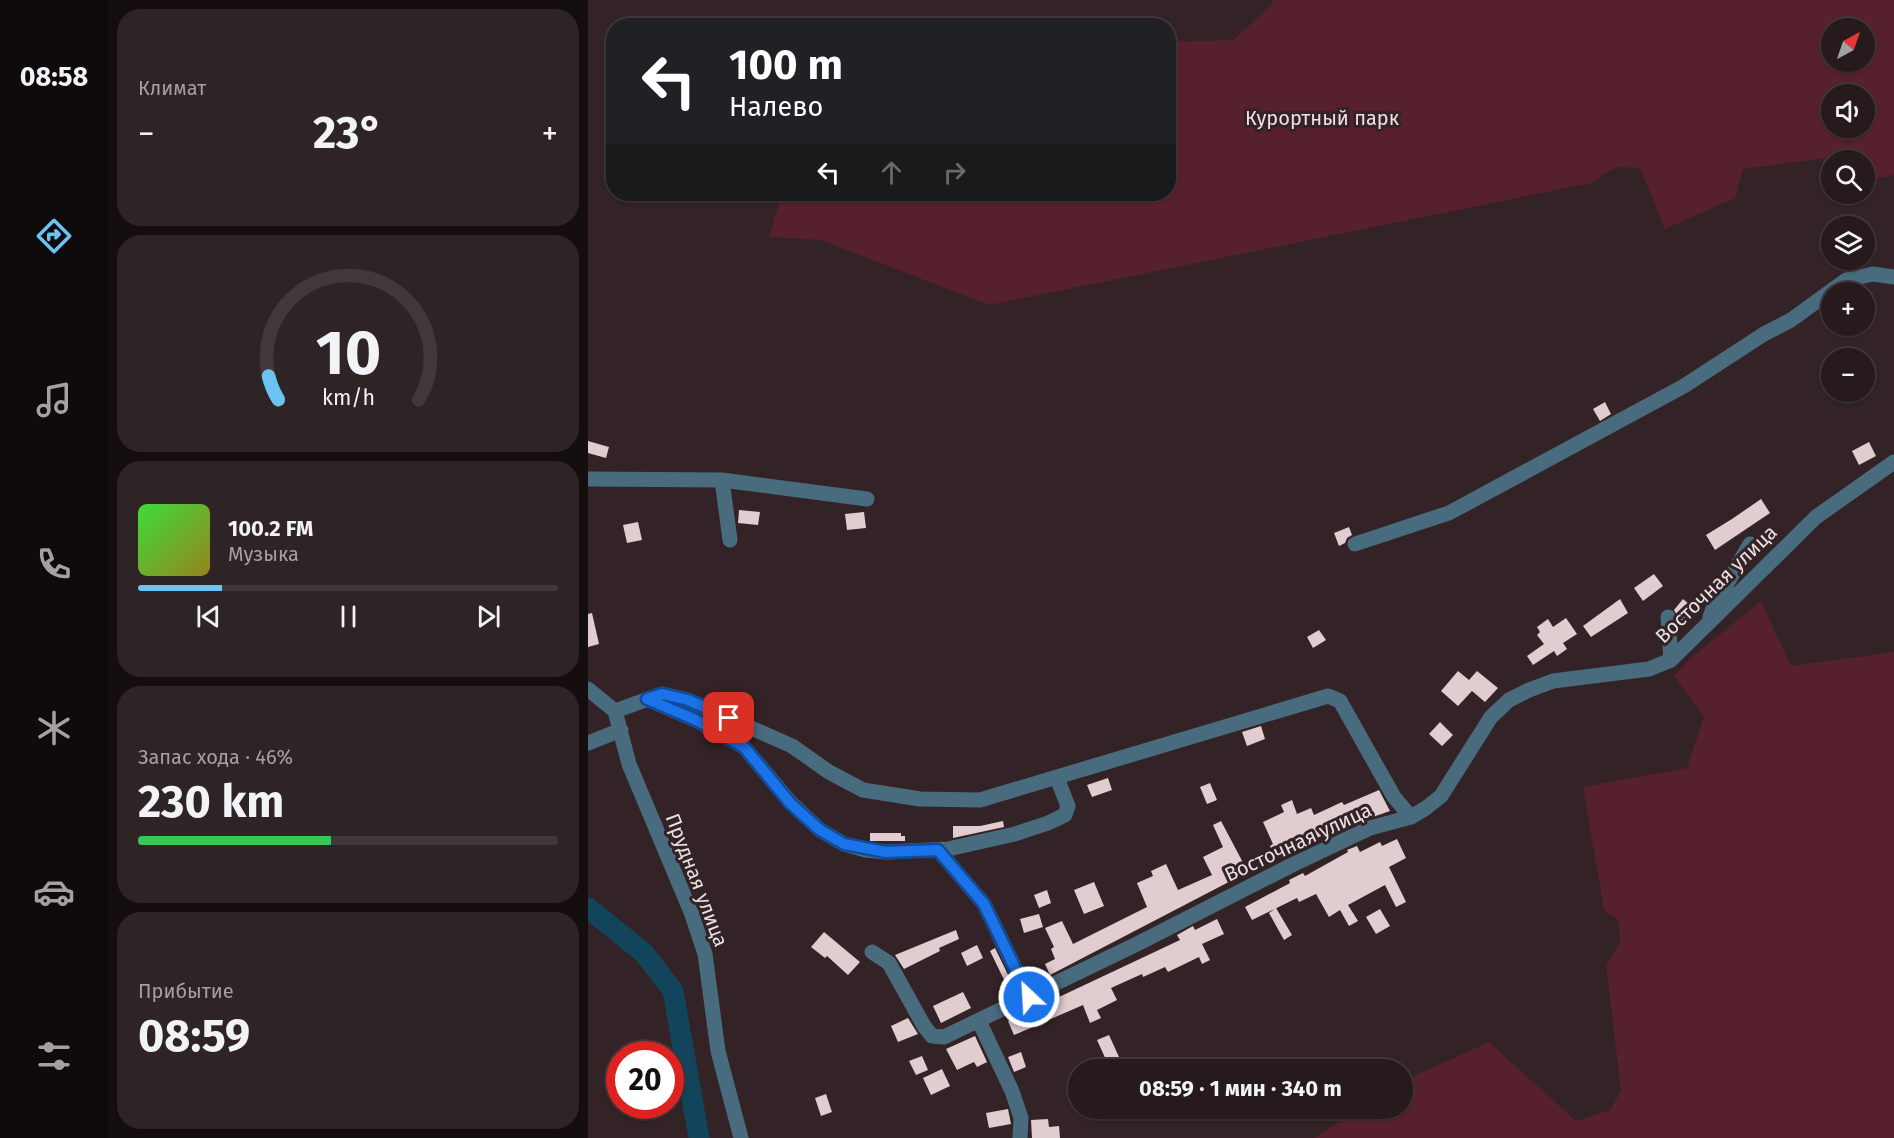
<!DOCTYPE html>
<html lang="ru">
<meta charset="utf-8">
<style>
:root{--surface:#261a1c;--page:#2e2325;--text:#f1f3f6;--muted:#a4a1a3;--line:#42383b;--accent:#6bc3f2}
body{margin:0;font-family:"Fira Sans",sans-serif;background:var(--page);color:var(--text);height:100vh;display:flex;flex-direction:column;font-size:22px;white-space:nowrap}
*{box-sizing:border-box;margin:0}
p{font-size:20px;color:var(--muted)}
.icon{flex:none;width:33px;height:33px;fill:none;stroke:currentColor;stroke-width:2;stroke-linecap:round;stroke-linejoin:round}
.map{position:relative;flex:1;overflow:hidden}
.details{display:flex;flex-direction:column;gap:9px;padding:9px;background:#150e0f;width:480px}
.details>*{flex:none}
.banner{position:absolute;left:18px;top:18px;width:570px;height:183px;border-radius:24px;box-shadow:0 2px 4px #0004,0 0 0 2px var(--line);background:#202124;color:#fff;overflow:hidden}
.needle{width:39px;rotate:40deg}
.buttons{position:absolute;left:1233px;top:18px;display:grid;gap:12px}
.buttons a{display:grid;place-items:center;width:54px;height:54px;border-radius:50%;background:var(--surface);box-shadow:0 2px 4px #0004,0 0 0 2px var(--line);font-size:30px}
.speed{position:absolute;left:18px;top:1041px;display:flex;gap:12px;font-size:30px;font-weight:700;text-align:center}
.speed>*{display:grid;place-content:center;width:78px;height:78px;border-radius:50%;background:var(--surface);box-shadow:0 2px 4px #0004,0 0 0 2px var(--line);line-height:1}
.speed .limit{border:9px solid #d22;background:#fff;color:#111}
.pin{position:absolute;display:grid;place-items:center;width:51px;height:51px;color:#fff;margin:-26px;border-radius:12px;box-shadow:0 3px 9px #0006}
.me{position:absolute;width:66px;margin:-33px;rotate:335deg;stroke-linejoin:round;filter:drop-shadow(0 0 4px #0008)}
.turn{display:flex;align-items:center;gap:21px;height:126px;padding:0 24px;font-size:27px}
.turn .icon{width:78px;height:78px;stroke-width:2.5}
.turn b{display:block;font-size:42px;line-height:51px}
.lanes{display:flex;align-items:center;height:57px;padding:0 24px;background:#0003;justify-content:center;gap:30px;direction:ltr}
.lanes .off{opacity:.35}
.big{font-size:45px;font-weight:700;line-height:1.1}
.details .tile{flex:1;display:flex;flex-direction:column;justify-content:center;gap:9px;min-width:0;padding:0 21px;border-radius:24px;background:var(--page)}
.details .dial{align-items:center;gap:0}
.dial svg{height:156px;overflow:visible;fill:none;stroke:var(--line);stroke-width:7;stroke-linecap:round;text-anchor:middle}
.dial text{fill:var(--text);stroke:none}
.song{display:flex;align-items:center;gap:18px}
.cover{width:72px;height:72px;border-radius:9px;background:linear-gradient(135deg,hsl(120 70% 55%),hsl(50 70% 35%))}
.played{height:6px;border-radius:3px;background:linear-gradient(90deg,var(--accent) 20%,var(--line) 20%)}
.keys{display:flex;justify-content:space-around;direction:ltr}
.heat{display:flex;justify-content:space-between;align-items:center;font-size:33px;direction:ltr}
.charge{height:9px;border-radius:4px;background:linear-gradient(90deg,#34c759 46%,var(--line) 0)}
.trip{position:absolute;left:480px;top:1059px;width:345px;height:60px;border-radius:30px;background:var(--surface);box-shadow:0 2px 4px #0004,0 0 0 2px var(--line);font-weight:700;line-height:60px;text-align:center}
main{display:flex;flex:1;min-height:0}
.dock{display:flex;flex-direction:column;width:108px;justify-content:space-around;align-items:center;background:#0f0a0b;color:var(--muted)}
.dock .icon{width:42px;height:42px}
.dock .current{color:var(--accent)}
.dock b{font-size:27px;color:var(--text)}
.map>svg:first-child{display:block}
</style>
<main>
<nav class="dock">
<b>08:58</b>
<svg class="icon current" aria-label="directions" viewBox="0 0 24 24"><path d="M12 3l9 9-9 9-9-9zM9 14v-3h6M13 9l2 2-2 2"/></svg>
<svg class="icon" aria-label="music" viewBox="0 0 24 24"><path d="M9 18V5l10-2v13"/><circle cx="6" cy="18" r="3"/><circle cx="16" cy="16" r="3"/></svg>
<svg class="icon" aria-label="phone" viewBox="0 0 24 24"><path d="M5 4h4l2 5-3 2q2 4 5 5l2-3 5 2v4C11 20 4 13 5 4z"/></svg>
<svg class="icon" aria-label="climate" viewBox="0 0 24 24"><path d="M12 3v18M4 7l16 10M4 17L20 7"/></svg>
<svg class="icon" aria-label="car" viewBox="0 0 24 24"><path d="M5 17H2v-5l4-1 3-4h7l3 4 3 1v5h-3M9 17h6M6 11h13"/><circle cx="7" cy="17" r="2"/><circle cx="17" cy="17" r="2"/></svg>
<svg class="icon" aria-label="filters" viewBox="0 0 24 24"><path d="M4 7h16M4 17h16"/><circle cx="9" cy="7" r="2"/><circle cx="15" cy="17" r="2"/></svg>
</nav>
<section class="details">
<div class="tile"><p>Климат</p>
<div class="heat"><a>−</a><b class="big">23°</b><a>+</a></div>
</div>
<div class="tile dial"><svg viewBox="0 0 100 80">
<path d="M14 69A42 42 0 1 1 86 69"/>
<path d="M14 69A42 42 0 0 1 9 57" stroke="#6bc3f2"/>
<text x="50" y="56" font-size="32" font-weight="700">10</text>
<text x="50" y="72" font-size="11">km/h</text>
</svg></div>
<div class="tile">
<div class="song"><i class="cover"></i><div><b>100.2 FM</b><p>Музыка</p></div></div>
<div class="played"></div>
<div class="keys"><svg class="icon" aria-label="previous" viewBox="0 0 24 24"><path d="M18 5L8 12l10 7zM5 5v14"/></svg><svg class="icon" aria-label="pause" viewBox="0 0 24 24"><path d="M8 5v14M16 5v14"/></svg><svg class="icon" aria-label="next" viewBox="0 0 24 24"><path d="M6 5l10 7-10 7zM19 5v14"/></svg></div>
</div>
<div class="tile"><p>Запас хода · 46%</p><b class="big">230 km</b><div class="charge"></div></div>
<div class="tile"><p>Прибытие</p><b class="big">08:59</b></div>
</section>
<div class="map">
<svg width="1306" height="1138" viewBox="0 0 1306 1138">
<rect width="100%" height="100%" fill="#332326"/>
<!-- green -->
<path fill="#57202d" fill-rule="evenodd" d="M 685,0 L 1306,0 L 1306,175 L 1285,179 L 1277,171 L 1276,160 L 1266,160 L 1260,155 L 1155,169 L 1147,198 L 1077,229 L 1052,168 L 1028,167 L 1003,183 L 401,305 L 233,240 L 181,237 L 194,194 L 580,194 L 581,42 L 645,40 L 684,5 ZM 1244,28 L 1276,28 L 1276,62 L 1244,62 ZM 1244,94 L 1276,94 L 1276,128 L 1244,128 Z
M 1173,601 L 1203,666 L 1306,652 L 1306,1138 L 726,1138 L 770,1109 L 814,1108 L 815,1081 L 901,1042 L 988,1121 L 1022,1110 L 1033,1091 L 1018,965 L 1032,943 L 1031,920 L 1016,910 L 995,787 L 1099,768 L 1116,717 L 1086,676 L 1103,658 Z"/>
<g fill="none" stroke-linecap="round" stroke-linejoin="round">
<!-- river -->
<path stroke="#12445c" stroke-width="21" d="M 0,908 L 56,953 L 85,991 L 111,1138"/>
</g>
<!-- building -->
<path fill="#e1cccf" d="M 1017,402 L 1023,414 L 1012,421 L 1005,409 Z
M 0,441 L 21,447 L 18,458 L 0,453 Z
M 1281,442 L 1288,456 L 1271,465 L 1264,451 Z
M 1173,499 L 1182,513 L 1127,550 L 1118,535 L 1144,519 Z
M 151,510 L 172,512 L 170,525 L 150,523 Z
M 276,512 L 278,528 L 259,530 L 257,514 Z
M 50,522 L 54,540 L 39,543 L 35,525 Z
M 761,527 L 764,535 L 759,538 L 757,543 L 751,546 L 746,533 Z
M 1066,574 L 1075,586 L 1055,601 L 1046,588 Z
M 1032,599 L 1040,613 L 1003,637 L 995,626 Z
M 1095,599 L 1108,610 L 1097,623 L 1090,617 L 1086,610 Z
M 4,613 L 11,644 L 0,647 L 0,614 Z
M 978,618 L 989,634 L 975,643 L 979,649 L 969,656 L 966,651 L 945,665 L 939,656 L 956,644 L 949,635 L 952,632 L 949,627 L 960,619 L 965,627 Z
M 731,630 L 738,640 L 725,648 L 719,637 Z
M 870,671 L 881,680 L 889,671 L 910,688 L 897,702 L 884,691 L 870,706 L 853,691 Z
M 852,722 L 865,735 L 854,746 L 841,734 Z
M 673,726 L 677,739 L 659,746 L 654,732 Z
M 520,778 L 524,790 L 504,797 L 499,785 Z
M 622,783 L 629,800 L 619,804 L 612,787 Z
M 791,790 L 802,811 L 776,820 L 774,816 L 688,858 L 682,846 L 685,844 L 675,822 L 696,812 L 693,805 L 704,800 L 709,814 L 723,808 L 726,815 L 754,802 L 756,805 Z
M 415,821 L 416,827 L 365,838 L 365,826 L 392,826 Z
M 633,821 L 660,872 L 462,975 L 457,964 L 467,959 L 463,949 L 466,947 L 457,928 L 474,921 L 485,944 L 559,907 L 549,883 L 565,876 L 563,871 L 578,864 L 590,890 L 624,875 L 615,857 L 635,847 L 625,825 Z
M 282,833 L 313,833 L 313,836 L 317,836 L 317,841 L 282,841 Z
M 809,839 L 818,858 L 801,867 L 818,902 L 808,907 L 797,885 L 760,905 L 770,921 L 761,926 L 752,910 L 741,917 L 728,894 L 711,902 L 709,898 L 664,920 L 657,907 L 702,883 L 701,880 L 715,873 L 717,876 L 760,852 L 759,850 L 769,846 L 772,852 L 792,842 L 794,846 Z
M 506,882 L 516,906 L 496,914 L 486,890 Z
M 459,890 L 463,903 L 451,908 L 446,895 Z
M 688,908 L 704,935 L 696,940 L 681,913 Z
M 792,909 L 802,926 L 788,934 L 778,917 Z
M 451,914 L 455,927 L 436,933 L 432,919 Z
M 629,919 L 636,934 L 614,944 L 622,960 L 614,964 L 611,957 L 580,972 L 577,967 L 555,977 L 554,974 L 523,988 L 529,1000 L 509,1010 L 513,1018 L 502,1023 L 495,1005 L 426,1035 L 420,1021 L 592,940 L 589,935 L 605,926 L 607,930 Z
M 368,930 L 371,939 L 351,948 L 352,951 L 316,969 L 307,955 Z
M 236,932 L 272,962 L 260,975 L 239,956 L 237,958 L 223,947 Z
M 389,945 L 395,958 L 379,966 L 373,953 Z
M 407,948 L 428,991 L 423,994 L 402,951 Z
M 375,992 L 383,1008 L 353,1023 L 345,1006 Z
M 320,1018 L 330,1034 L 310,1042 L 303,1026 Z
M 521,1035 L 531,1057 L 519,1062 L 509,1040 Z
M 387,1036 L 399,1062 L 389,1067 L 386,1062 L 369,1070 L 358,1049 Z
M 433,1052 L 438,1067 L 426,1072 L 420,1057 Z
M 334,1056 L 340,1070 L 328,1075 L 321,1061 Z
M 354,1069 L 362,1086 L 343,1095 L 335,1078 Z
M 238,1094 L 244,1112 L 233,1116 L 227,1098 Z
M 420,1109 L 423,1124 L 401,1128 L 398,1113 Z
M 460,1119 L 461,1127 L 471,1126 L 472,1138 L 444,1138 L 443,1120 Z"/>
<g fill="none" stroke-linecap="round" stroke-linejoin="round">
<!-- minor -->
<path stroke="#496b7e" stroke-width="15" d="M 0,479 L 134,480 L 279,499
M 134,480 L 142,540
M 767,544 L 861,513 L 1096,386 L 1176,334 L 1203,320 L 1258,280 L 1285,274 L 1306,277
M 1080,617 L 1083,660
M 1122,617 L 1126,606 L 1162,544
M 0,689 L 27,711 L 41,764 L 103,912 L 117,954 L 130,1051 L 153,1138
M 59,699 L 108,720 L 156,747 L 203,803 L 232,830 L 256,844 L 278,850 L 298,852 L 360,849 L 427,834 L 460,823 L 477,815 L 480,806 L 469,778
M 27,711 L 74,694 L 100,700 L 204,746 L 241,772 L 275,790 L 332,799 L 392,800 L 740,696 L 752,701 L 806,797 L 823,817
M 0,743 L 33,730
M 350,850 L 396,904 L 441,997
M 284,952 L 301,963 L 336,1026 L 344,1036 L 356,1037 L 549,944 L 704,865 L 782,828 L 823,817 L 838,808 L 853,796 L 903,717 L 921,700 L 941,690 L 965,681 L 1061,669 L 1083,660 L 1228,517 L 1306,462
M 391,1021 L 424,1091 L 433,1118 L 432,1138"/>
</g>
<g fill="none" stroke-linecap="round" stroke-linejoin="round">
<defs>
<path id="route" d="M 141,718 L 100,700 L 74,694 L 59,699 L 108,720 L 156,747 L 203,804 L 232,830 L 256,844 L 298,852 L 350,850 L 396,904 L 441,997"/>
</defs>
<!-- route casing -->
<use href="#route" stroke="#114b97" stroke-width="15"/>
<!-- route -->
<use href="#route" stroke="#1a73e8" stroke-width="10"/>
</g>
<g text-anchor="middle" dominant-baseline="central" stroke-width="6" stroke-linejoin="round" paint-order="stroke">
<!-- park labels -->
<g font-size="20" fill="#f5dcdf" stroke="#332326">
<text x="734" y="118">Курортный парк</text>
</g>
<!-- street labels -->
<g font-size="20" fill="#ebe1e2" stroke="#332326">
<text transform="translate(1128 584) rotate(-44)">Восточная улица</text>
<text transform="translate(710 842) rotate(-25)">Восточная улица</text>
<text transform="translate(109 880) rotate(69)">Прудная улица</text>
</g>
</g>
</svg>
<div class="buttons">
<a><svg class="needle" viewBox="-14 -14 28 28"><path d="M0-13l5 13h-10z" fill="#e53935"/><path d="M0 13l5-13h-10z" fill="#a4a1a3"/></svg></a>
<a><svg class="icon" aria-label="sound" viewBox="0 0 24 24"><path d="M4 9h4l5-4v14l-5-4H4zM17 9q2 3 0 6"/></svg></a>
<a><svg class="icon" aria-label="search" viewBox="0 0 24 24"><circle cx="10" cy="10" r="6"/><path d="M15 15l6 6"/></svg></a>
<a><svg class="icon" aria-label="layers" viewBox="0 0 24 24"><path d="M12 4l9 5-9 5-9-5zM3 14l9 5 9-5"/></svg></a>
<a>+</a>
<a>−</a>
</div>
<div class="speed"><div class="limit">20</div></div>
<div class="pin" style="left:141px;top:718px;background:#d93025"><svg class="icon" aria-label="arrive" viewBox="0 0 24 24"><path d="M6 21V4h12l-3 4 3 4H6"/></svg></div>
<svg class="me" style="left:441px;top:997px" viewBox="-20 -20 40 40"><circle r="17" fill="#1a73e8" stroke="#fff" stroke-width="3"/><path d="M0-11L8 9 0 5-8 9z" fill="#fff"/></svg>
<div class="trip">08:59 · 1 мин · 340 m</div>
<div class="banner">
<div class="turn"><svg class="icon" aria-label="left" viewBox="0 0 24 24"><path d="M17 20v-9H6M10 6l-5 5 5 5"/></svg><div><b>100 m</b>Налево</div></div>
<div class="lanes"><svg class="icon" aria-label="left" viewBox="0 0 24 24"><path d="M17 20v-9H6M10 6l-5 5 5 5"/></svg><svg class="icon off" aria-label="ahead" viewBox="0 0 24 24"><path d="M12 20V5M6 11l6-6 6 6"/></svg><svg class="icon off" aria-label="right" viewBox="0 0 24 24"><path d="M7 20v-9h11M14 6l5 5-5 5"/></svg></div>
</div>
</div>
</main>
